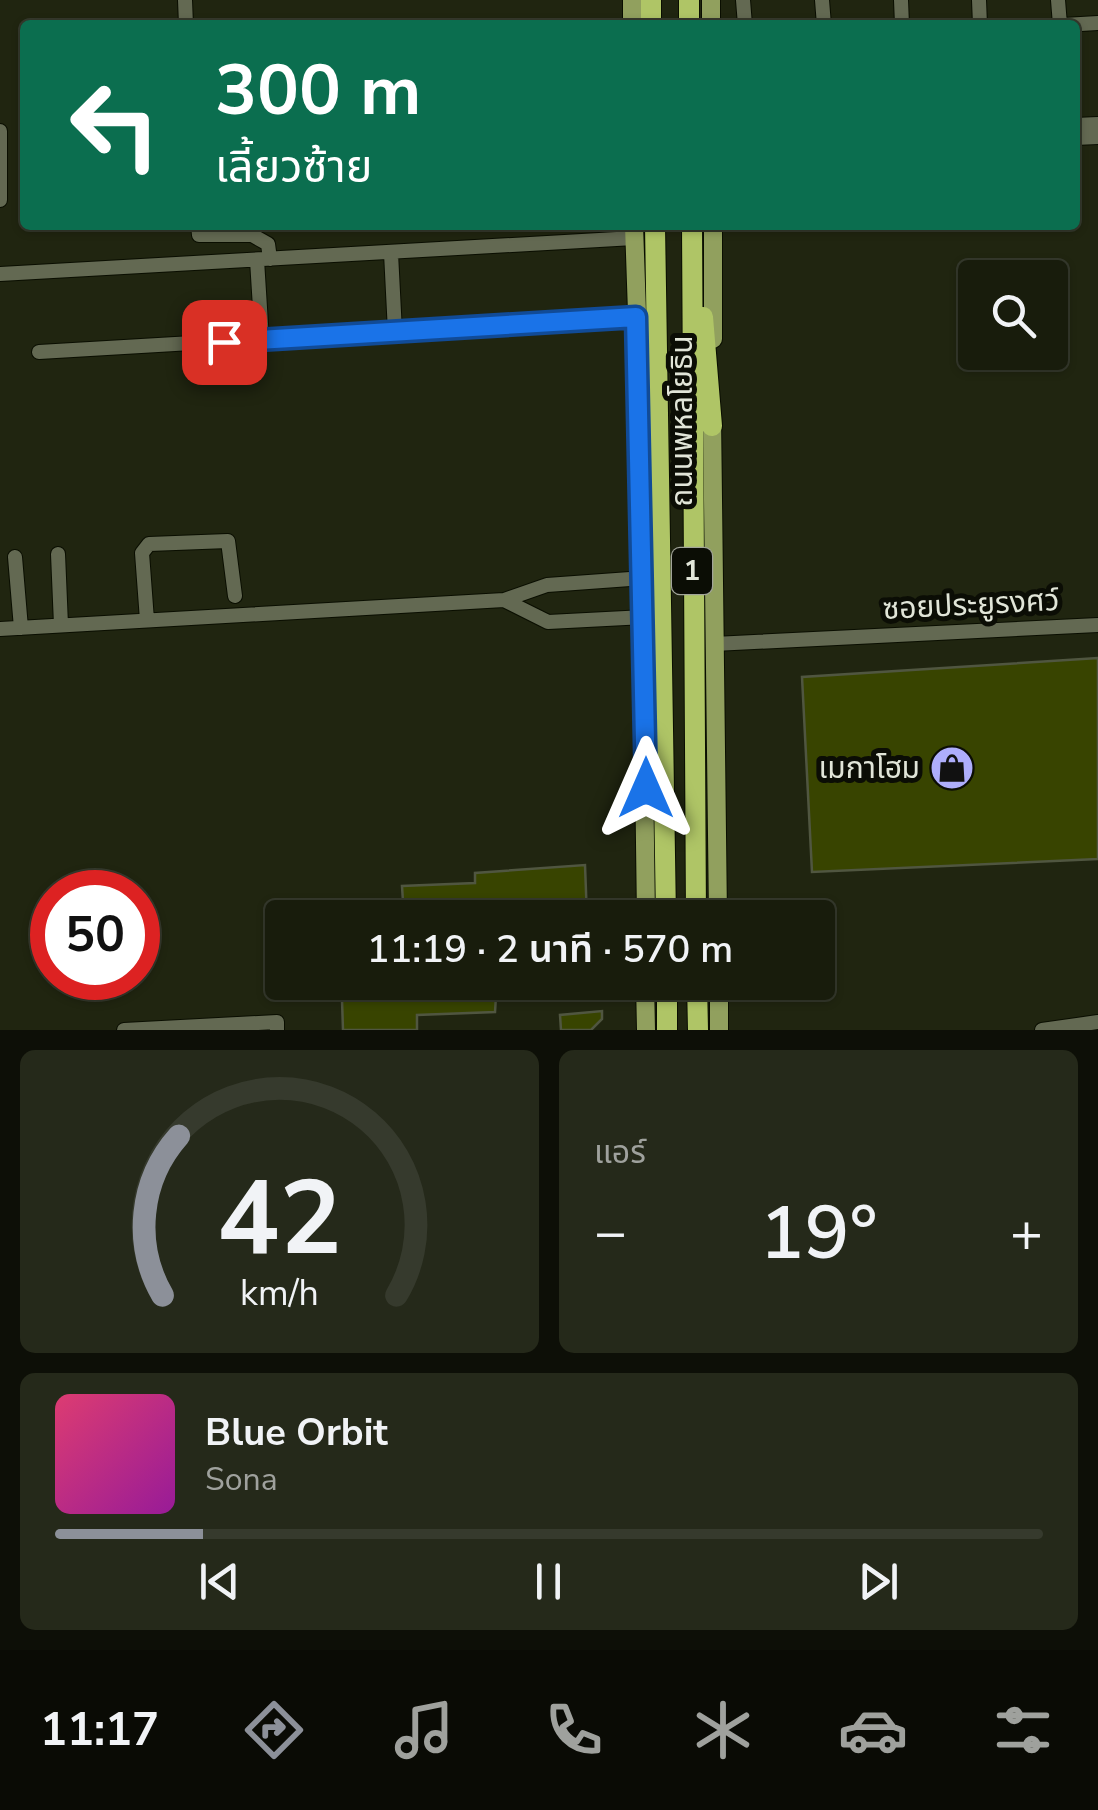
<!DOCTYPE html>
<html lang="th">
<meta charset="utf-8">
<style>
:root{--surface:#181c0c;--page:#25291a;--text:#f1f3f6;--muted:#9fa19d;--line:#363a2d;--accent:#8c9099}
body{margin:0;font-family:"Nunito Sans","Noto Sans Thai",sans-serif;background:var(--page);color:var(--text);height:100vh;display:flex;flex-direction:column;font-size:38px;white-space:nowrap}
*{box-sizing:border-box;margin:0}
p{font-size:32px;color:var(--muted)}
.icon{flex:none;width:55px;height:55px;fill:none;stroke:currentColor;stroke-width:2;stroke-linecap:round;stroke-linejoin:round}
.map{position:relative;height:1030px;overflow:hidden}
.side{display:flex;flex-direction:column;gap:20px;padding:20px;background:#0d0f07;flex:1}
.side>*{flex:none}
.guide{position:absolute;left:20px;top:20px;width:1060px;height:210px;border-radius:10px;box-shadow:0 2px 8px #0004,0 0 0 2px var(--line);background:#0b6e4f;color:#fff;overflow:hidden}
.controls{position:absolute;left:958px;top:260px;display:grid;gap:20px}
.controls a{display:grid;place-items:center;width:110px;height:110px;border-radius:10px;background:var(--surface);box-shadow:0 2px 8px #0004,0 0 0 2px var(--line);font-size:50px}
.speed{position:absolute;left:30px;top:870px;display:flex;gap:20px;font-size:50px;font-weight:700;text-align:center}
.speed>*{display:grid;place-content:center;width:130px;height:130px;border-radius:50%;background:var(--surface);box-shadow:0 2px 8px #0004,0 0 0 2px var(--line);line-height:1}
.speed .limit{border:15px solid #d22;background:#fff;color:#111}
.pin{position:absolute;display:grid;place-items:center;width:85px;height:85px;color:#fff;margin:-42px;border-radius:20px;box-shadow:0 5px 15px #0006}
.me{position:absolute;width:110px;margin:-55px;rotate:0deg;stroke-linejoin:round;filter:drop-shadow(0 0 8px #0008)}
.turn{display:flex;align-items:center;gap:35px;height:210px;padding:0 30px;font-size:45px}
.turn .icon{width:130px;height:130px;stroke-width:2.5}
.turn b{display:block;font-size:70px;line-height:85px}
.big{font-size:75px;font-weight:600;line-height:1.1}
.side .widget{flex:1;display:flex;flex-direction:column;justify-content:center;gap:15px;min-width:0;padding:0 35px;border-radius:15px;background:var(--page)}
.side .dial{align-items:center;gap:0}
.dial svg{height:260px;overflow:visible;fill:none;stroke:var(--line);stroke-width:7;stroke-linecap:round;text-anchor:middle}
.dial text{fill:var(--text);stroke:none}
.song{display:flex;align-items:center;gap:30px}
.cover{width:120px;height:120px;border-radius:15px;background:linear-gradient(135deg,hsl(340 70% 55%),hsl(300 70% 35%))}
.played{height:10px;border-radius:5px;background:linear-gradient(90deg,var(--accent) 15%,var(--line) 15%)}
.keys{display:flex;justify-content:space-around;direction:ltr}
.heat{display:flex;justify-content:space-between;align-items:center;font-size:55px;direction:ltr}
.side .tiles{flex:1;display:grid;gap:20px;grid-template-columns:1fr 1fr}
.widget:last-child{grid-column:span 2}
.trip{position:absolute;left:265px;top:900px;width:570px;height:100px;border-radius:10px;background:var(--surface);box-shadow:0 2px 8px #0004,0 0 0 2px var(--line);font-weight:600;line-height:100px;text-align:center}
.dock{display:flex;height:160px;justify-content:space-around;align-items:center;background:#0a0b05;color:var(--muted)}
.dock .icon{width:70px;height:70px}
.dock .on{color:var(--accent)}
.dock b{font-size:45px;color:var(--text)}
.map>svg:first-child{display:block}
</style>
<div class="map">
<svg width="1098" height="1030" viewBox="0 0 1098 1030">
<rect width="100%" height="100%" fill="#202510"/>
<!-- building -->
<path fill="#384400" stroke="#505640" stroke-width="2.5" d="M 1098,658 L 1098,859 L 812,872 L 802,677 Z
M 585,865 L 587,918 L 404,918 L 402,886 L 475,883 L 475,873 Z
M 496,996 L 495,1012 L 417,1015 L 417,1030 L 343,1030 L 342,1000 Z
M 602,1011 L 602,1019 L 591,1030 L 561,1030 L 560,1015 Z"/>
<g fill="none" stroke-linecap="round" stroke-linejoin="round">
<defs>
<path id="minor" d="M 185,0 L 186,25
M 743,0 L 745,25
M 822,0 L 824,25
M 901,0 L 902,25
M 979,0 L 980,25
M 1058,0 L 1060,25
M 1064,25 L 1098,23
M 1075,125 L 1098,124
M 0,131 L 0,200
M 1075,138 L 1098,137
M 198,225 L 199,235 L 252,235 L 268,244 L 270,259
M 391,253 L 395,332
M 257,260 L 262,340
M 0,274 L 634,238
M 39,352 L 637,317
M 58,554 L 61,625
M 15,557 L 21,628
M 504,600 L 548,622 L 645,617
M 147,620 L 142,553 L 149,544 L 228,541 L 235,596
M 0,629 L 504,600 L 547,585 L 644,578
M 714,644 L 1098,625
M 124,1030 L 277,1022 L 277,1030
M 1042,1030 L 1098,1022"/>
<path id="major" d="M 632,0 L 632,25
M 711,0 L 711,25
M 634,225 L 638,342
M 713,339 L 713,225
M 639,393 L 646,918
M 712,415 L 718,918
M 645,982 L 646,1030
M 719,982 L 719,1030"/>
<path id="highway" d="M 651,0 L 651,25
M 689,0 L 689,25
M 655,225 L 666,918
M 692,225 L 696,918
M 703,317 L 712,426
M 641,406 L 645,328
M 667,982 L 667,1030
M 697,982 L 698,1030"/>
</defs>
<!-- minor casing -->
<use href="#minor" stroke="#0a0e00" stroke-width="16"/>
<!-- major casing -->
<use href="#major" stroke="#0a0e00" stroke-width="20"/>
<!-- highway casing -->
<use href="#highway" stroke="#0a0e00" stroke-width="22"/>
<!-- minor -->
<use href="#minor" stroke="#636952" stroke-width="14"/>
<!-- major -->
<use href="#major" stroke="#91a05e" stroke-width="18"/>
<!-- highway -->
<use href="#highway" stroke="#afc566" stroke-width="20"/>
</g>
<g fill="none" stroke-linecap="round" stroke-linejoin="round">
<defs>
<path id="route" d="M 224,342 L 636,317 L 646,788"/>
</defs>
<!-- route casing -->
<use href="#route" stroke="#114b97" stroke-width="25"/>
<!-- route -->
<use href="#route" stroke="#1a73e8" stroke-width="18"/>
</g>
<!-- icons -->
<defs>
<symbol id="shop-disc" viewBox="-11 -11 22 22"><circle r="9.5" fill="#aeaefb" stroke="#0b0d05"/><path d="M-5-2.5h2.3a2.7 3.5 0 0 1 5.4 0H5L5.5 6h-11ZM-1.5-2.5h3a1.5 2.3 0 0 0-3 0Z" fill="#111"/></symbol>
</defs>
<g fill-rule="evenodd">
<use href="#shop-disc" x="927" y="743" width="50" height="50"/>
</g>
<g text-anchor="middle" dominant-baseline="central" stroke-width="10" stroke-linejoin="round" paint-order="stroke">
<!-- shield labels -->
<rect fill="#0b0d05" stroke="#a1a499" stroke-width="2.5" x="672" y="548" width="40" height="46" rx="8"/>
<g font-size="28" font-weight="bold" fill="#e1e5d8">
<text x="692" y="571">1</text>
</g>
<!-- street labels -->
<g font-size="30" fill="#e1e5d8" stroke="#0b0d05">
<text transform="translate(682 421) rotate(-90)">ถนนพหลโยธิน</text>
<text transform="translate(971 605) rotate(-3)">ซอยประยูรงศว์</text>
</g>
<!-- poi labels -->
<g font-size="30" fill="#e1e5d8" stroke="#0b0d05" text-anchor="end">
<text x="920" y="768">เมกาโฮม</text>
</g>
</g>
</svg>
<div class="controls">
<a><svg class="icon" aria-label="search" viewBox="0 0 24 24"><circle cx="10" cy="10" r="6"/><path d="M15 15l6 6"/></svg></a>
</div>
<div class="speed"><div class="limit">50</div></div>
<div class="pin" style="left:224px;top:342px;background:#d93025"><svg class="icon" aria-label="arrive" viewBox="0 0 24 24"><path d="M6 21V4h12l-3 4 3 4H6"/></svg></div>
<svg class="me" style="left:646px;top:788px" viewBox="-20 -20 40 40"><path d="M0-17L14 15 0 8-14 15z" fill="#1a73e8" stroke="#fff" stroke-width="4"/></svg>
<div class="trip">11:19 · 2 นาที · 570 m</div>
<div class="guide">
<div class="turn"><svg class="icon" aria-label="left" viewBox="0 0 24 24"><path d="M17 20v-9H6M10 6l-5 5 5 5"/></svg><div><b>300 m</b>เลี้ยวซ้าย</div></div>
</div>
</div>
<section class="side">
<div class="tiles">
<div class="widget dial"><svg viewBox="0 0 100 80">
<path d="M14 69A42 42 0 1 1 86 69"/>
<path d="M14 69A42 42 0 0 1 19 20" stroke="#8c9099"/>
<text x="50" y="56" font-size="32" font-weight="700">42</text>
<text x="50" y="72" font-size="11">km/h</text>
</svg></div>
<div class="widget"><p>แอร์</p>
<div class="heat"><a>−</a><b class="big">19°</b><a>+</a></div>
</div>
<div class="widget">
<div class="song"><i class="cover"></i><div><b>Blue Orbit</b><p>Sona</p></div></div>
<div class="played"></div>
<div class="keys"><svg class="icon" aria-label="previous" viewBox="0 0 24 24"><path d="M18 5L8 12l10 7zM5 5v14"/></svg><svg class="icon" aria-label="pause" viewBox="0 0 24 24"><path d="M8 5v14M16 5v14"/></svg><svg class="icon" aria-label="next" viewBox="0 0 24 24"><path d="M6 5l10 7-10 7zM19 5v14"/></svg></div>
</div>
</div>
</section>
<nav class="dock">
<b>11:17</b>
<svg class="icon on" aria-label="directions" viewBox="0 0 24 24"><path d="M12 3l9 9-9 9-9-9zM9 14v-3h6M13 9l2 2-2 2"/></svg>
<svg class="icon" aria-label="music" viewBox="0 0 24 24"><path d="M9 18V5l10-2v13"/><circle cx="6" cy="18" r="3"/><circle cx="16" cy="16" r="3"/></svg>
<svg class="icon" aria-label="phone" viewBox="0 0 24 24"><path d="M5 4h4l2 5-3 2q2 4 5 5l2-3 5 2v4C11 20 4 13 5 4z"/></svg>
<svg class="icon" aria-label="climate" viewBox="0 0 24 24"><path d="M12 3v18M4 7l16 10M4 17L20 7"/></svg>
<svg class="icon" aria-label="car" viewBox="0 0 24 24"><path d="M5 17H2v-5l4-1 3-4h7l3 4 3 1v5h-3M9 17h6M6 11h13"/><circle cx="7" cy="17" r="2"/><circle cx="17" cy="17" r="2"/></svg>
<svg class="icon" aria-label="filters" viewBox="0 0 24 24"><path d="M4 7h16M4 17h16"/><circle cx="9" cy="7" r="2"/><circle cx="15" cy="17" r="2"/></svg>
</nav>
